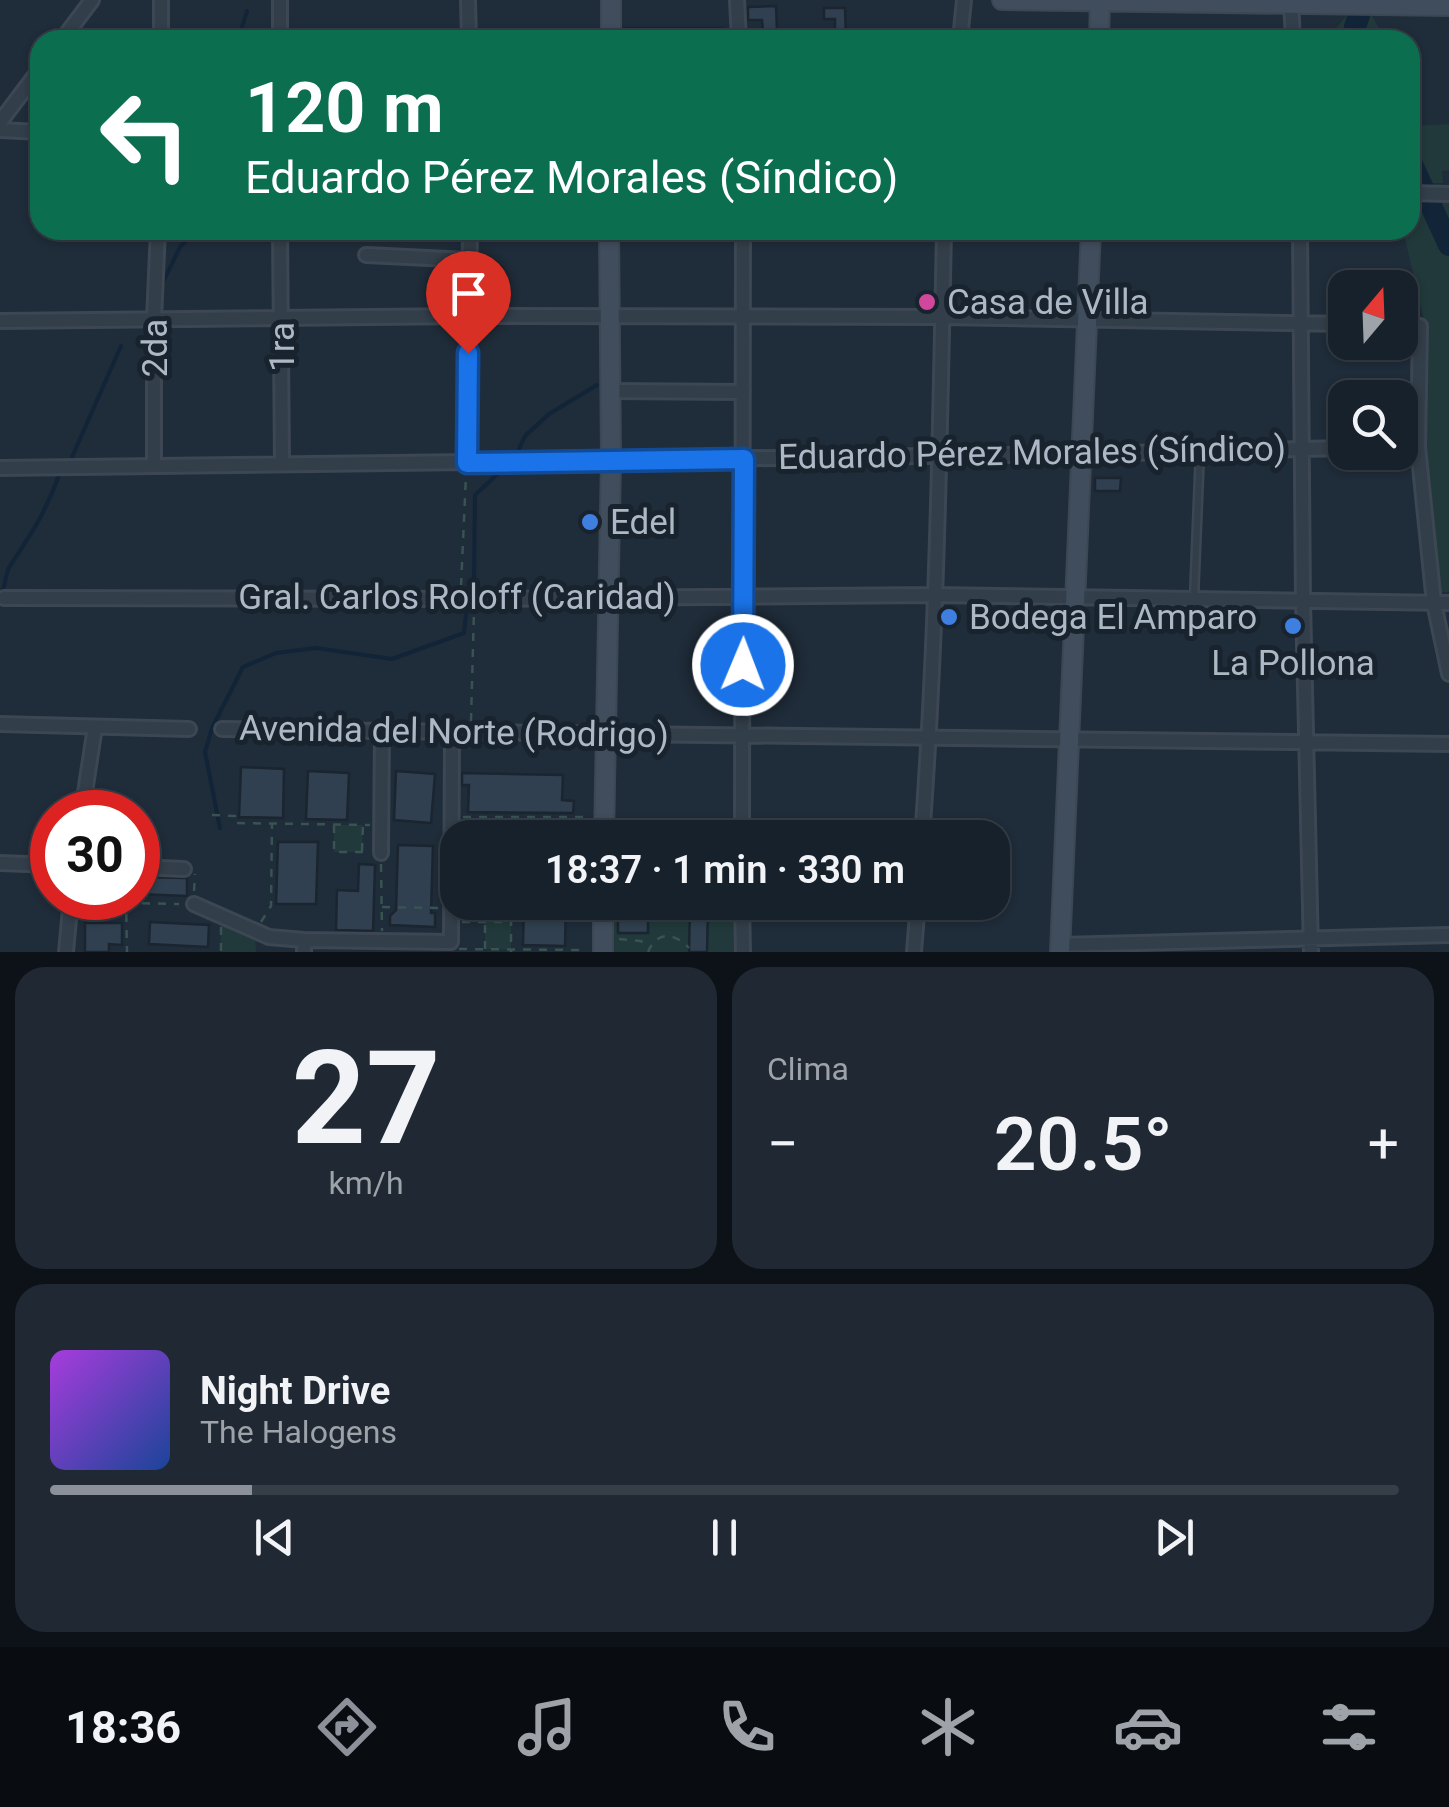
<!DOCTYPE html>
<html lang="es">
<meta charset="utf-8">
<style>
:root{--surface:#17212b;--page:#202933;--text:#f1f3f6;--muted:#9ea3a9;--line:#363e47;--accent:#8c9099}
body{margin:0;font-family:Roboto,sans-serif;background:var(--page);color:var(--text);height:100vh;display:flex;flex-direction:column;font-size:38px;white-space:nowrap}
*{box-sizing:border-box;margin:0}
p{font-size:32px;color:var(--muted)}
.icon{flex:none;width:55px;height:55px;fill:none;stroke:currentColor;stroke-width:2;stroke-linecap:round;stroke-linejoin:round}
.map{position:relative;height:952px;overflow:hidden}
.side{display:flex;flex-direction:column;gap:15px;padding:15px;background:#0d1218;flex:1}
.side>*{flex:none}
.top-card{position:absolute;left:30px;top:30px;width:1390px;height:210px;border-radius:30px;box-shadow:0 2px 8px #0004,0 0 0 2px var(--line);background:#0b6e4f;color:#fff;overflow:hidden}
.needle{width:65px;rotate:19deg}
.buttons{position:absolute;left:1328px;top:270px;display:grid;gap:20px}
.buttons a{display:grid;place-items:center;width:90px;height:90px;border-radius:20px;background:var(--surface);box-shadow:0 2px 8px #0004,0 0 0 2px var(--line);font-size:50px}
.speed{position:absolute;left:30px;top:790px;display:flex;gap:20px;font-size:50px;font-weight:700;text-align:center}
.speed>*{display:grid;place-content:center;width:130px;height:130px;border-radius:50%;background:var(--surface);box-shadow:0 2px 8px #0004,0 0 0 2px var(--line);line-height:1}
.speed .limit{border:15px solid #d22;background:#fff;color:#111}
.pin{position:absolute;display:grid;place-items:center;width:85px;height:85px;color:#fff;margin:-102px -42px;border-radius:50% 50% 50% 0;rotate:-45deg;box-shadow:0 0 10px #0007}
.pin .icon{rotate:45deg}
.me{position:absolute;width:110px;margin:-55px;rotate:1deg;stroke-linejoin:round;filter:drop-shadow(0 0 8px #0008)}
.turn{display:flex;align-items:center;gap:35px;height:210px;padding:0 50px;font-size:45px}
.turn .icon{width:130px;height:130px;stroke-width:2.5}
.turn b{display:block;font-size:70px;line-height:85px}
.big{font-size:75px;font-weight:600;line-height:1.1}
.side .tile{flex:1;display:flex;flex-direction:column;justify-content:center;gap:15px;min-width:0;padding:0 35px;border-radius:30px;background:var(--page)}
.side .dial{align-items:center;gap:0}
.dial b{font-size:130px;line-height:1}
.song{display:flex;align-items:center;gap:30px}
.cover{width:120px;height:120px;border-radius:15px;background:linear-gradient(135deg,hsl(280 70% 55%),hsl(220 70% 35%))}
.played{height:10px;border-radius:5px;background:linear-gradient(90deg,var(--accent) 15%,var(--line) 15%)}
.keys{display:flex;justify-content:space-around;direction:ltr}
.heat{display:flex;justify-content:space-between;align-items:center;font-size:55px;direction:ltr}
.side .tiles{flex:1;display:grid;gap:15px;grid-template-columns:1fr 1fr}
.tile:last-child{grid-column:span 2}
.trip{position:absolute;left:440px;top:820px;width:570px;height:100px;border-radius:30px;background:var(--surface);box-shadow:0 2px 8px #0004,0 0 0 2px var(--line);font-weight:600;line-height:100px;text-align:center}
.dock{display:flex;height:160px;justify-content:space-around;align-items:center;background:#090d11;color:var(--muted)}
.dock .icon{width:70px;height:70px}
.dock .current{color:var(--accent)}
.dock b{font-size:45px;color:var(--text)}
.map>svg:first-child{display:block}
</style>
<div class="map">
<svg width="1449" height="952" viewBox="0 0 1449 952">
<rect width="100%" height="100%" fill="#1f2c39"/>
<!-- green -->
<path fill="#21393a" d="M 1348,14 L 1372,16 L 1386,40 L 1333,40 L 1333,32 Z
M 1449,124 L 1449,170 L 1442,171 L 1443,183 L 1410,183 L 1410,126 Z
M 1410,203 L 1449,203 L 1449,592 L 1441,592 L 1425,450 L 1425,324 L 1403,230 L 1410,230 Z
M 334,825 L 363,825 L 362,852 L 334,852 Z
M 611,905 L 734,907 L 734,952 L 611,952 Z
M 220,922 L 255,937 L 256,952 L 221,952 Z
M 485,922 L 511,922 L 511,950 L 485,949 Z"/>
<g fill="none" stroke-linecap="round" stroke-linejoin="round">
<!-- stream -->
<path stroke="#122437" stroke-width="4" d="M 238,40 L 247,11
M 163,282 L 180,247 L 196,230
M 72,457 L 121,346
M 515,458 L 525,436 L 549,414 L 597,385
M 474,579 L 475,495 L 505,467
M 0,595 C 7,585 4,575 10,566 C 32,532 45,514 59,475
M 220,828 L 205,752 L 212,728 L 243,667 L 276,653 L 316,648 L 392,659 L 464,633 L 467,606"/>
<!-- river -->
<path stroke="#122437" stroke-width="22" d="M 1355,40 L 1355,27 L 1364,0
M 1410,160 L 1449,245"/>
</g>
<!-- building -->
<path fill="#304050" stroke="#1a2530" stroke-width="2.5" d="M 776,6 L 777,31 L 763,31 L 762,20 L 748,20 L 748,7 Z
M 824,8 L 845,8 L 846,40 L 835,40 L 835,19 L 824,19 Z
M 624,28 L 722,28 L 722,40 L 624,40 Z
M 1095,478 L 1121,478 L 1120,491 L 1095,491 Z
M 241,767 L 284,769 L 283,818 L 239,817 Z
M 308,771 L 349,773 L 347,820 L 306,819 Z
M 396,771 L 435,774 L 431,823 L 394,820 Z
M 462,773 L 563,775 L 562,800 L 574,801 L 573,813 L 468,812 L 469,785 L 462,785 Z
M 278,842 L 318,842 L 316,904 L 276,904 Z
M 398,845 L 433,846 L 431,913 L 435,913 L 435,927 L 390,925 L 390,916 L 396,910 Z
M 359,864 L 375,865 L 373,931 L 336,930 L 337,890 L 358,891 Z
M 138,877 L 187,878 L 187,896 L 138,894 Z
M 524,902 L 566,902 L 565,946 L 523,945 Z
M 690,907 L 708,908 L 707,952 L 689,952 Z
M 618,914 L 648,915 L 648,933 L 618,933 Z
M 150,922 L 209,925 L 208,947 L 149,944 Z
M 85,923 L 122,923 L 122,945 L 109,944 L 109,952 L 85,952 Z"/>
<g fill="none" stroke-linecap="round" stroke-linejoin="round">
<defs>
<path id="lane" d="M 1194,598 L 1200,451"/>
<path id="street" d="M 161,0 L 161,40
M 468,0 L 469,40
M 737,0 L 739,40
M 1291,0 L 1293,40
M 62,40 L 92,0
M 280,40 L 280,0
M 960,40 L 964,0
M 0,122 L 40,69
M 0,130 L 40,132
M 1410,193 L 1449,194
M 280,230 L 282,464
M 1300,230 L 1303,601 L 1311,952
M 366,255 L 469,260
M 0,321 L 469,316 L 943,317 L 1345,324
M 1400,325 L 1420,326 L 1418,447 L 1434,603 L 1449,674
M 610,391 L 743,392
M 467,463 L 470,230
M 154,466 L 154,319 L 158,230
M 0,468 L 1081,454 L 1345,448
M 4,598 L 474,599 L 933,595 L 1449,603
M 0,724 L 189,729
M 222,729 L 1449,744
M 82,812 L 95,727
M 742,838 L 743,230
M 922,838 C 937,636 940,432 944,230
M 381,853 L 382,731
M 0,863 L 52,865
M 138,867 L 184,869
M 742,902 L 743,952
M 194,904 L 269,937 L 304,940
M 1060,945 L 1449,935
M 66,952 L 71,898
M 304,952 L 304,940 L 451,942 L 452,732
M 914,952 L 918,902"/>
<path id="secondary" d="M 1002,0 L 1449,6
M 611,40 L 611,0
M 1099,40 L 1100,0
M 604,838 L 611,460 L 609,230
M 603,952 L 603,902
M 1060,952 L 1091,230"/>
</defs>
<!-- lane casing -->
<use href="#lane" stroke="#3c4753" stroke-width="11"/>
<!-- street casing -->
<use href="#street" stroke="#3c4753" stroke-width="18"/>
<!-- secondary casing -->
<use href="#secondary" stroke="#3c4753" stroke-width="22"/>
<!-- path -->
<path stroke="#395252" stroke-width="2.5" stroke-dasharray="8 8" stroke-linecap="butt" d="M 461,586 L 466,475
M 471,721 L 474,609
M 212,815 L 235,816 L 235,823 L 370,825
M 463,817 L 590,817
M 511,819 L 511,838
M 334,825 L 334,852 L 369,852
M 362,851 L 363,825
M 381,864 L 382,931
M 194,891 L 195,874
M 126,898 L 127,952
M 511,902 L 511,952
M 126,903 L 179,904
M 382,907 L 439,908
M 707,920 L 731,920
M 261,922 L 271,906 L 272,823
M 462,922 L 511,922
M 221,927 L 221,952
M 619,939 L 641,941 L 648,948
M 459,949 L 586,950
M 485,949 L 485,924
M 648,952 C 657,930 675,933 689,948"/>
<!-- lane -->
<use href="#lane" stroke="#323e49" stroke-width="6"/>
<!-- street -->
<use href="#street" stroke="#323e49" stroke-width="12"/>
<!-- secondary -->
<use href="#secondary" stroke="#404d5d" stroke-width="18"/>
</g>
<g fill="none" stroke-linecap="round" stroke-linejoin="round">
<defs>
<path id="route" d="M 468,353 L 467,463 L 744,459 L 743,665"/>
</defs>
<!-- route casing -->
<use href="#route" stroke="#114b97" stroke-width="25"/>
<!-- route -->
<use href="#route" stroke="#1a73e8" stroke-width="18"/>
</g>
<!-- markers -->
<circle fill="#d1479c" stroke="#18232e" stroke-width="4" cx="927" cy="302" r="10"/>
<g fill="#3f7fe0" stroke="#18232e" stroke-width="4">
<circle cx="590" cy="522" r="10"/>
<circle cx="949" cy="617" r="10"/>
<circle cx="1293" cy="626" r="10"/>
</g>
<g text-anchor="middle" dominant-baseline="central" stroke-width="10" stroke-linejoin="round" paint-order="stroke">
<!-- poi labels -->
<g font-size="35" fill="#adb8c6" stroke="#18232e" text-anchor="start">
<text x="947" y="302">Casa de Villa</text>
<text x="610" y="522">Edel</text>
<text x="969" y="617">Bodega El Amparo</text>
<text x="1293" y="663" text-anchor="middle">La Pollona</text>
</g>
<!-- street labels -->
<g font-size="35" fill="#adb8c6" stroke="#18232e">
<text transform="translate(282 347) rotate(-90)">1ra</text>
<text transform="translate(155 348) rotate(-90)">2da</text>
<text transform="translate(1032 453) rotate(-1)">Eduardo Pérez Morales (Síndico)</text>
<text x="457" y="597">Gral. Carlos Roloff (Caridad)</text>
<text transform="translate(454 732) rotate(1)">Avenida del Norte (Rodrigo)</text>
</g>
</g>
</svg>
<div class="buttons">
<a><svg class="needle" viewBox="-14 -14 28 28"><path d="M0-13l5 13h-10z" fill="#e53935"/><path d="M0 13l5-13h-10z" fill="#9ea3a9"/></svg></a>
<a><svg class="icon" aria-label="search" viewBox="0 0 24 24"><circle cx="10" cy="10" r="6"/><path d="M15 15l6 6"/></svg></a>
</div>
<div class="speed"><div class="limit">30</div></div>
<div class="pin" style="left:468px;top:353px;background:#d93025"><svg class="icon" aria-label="arrive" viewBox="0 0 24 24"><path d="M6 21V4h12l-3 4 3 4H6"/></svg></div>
<svg class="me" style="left:743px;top:665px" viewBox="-20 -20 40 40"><circle r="17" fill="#1a73e8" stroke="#fff" stroke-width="3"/><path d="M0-11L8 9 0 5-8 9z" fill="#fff"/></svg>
<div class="trip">18:37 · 1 min · 330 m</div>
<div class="top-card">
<div class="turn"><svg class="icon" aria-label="left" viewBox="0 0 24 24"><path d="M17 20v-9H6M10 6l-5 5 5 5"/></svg><div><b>120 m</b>Eduardo Pérez Morales (Síndico)</div></div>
</div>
</div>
<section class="side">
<div class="tiles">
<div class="tile dial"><b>27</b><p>km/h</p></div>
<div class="tile"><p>Clima</p>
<div class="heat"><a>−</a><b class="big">20.5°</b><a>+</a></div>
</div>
<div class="tile">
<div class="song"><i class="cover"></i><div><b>Night Drive</b><p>The Halogens</p></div></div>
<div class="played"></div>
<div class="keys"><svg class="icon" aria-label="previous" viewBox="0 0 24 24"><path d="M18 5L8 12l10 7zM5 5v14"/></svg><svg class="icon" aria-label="pause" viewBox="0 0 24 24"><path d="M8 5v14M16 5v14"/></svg><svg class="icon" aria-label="next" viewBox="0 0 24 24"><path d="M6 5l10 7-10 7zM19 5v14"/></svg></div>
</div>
</div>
</section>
<nav class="dock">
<b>18:36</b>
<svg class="icon current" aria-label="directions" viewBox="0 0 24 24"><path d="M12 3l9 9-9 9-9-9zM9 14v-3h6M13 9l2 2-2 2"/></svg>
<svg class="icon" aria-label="music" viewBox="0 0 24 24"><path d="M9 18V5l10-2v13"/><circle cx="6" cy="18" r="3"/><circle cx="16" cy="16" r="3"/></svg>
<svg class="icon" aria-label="phone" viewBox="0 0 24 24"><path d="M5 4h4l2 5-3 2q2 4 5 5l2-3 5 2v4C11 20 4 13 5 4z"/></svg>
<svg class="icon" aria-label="climate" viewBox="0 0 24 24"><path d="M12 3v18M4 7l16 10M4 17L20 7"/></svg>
<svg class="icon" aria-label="car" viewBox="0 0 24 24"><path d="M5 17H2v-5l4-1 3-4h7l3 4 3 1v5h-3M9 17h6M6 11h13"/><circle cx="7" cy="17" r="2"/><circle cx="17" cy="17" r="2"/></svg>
<svg class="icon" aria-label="filters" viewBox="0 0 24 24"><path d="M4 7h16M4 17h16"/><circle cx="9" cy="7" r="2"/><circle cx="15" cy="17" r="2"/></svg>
</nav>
